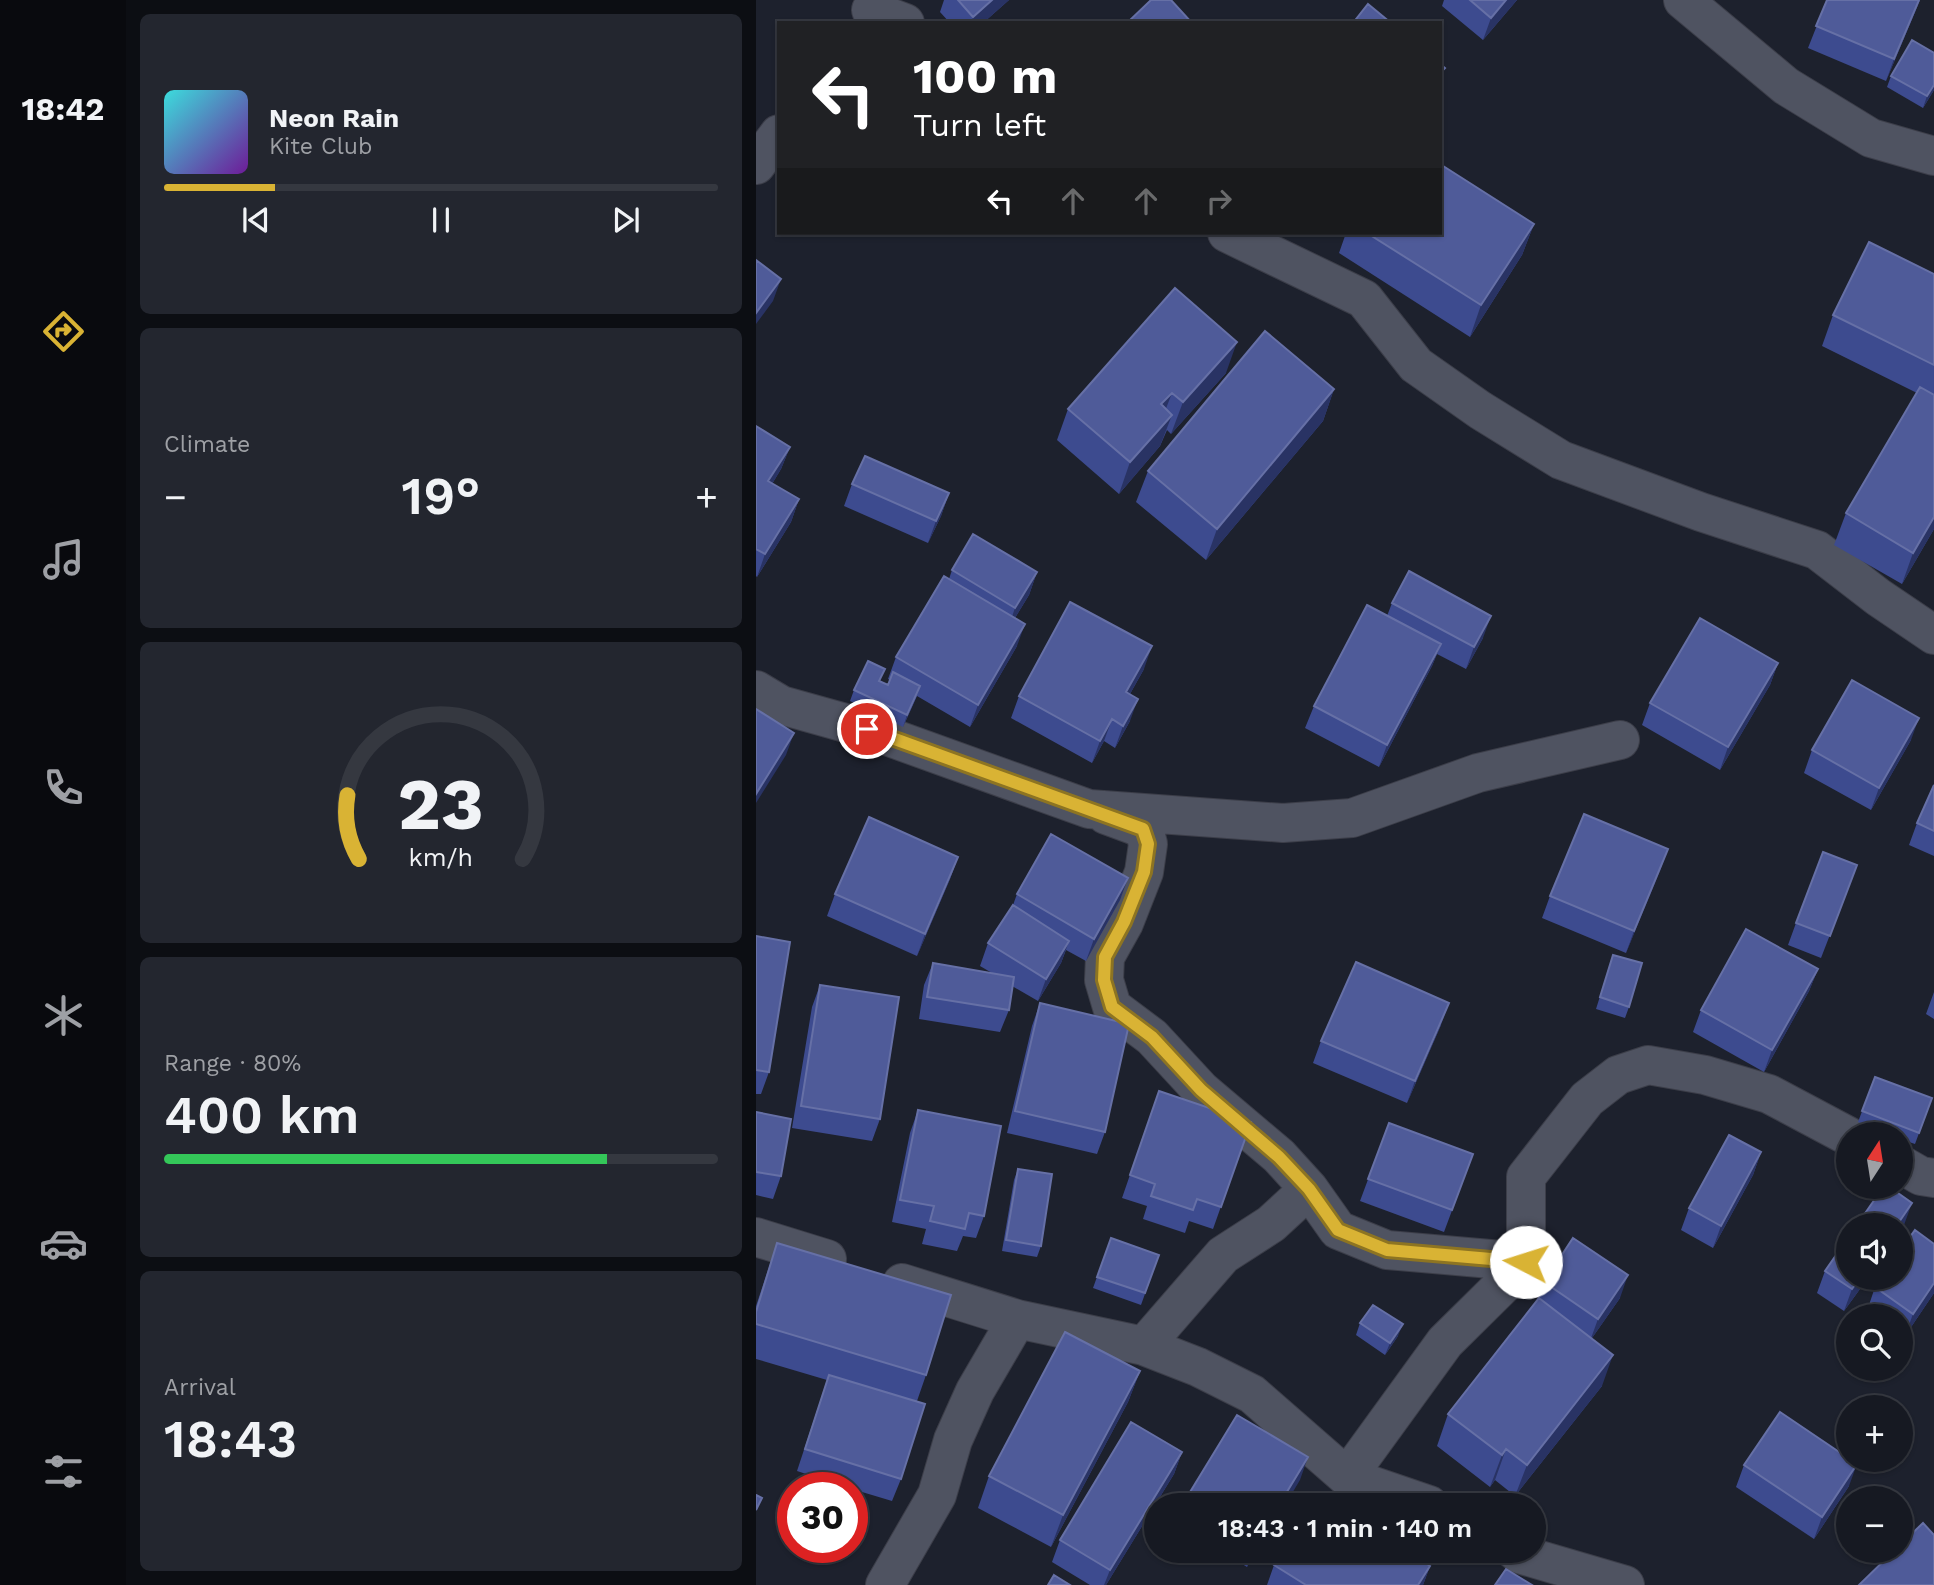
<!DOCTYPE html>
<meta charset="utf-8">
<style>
:root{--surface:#161922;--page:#23262f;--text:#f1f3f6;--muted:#9ea0a5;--line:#353840;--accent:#d9b334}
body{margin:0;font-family:"Work Sans",sans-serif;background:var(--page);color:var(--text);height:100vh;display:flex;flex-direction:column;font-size:26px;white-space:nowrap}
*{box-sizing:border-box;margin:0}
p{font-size:23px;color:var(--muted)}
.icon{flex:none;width:38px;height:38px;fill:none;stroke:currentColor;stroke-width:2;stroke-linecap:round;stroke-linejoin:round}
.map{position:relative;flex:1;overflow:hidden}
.panel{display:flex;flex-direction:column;gap:14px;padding:14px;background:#0c0e13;width:630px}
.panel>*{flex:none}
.banner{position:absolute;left:21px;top:21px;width:665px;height:214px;border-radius:0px;box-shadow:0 2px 5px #0004,0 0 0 2px var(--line);background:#202124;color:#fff;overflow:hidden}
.needle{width:46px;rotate:12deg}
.buttons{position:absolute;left:1080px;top:1122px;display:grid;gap:14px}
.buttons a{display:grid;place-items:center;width:77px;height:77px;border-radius:50%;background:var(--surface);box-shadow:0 2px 5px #0004,0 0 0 2px var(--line);font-size:35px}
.speed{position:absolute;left:21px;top:1472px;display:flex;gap:14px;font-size:35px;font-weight:700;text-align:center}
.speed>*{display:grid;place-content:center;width:91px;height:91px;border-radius:50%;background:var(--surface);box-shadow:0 2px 5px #0004,0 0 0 2px var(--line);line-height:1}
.speed .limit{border:10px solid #d22;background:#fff;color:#111}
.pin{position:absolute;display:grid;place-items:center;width:60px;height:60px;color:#fff;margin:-30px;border:4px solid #fff;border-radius:50%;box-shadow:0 2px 7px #0007}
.me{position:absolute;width:77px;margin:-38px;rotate:275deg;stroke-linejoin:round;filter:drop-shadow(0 0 5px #0008)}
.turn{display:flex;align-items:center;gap:24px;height:147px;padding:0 21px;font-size:32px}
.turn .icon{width:91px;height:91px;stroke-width:2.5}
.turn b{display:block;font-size:49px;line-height:60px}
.lanes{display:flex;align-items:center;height:66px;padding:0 21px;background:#0003;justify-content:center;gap:35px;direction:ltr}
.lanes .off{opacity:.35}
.big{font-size:52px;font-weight:600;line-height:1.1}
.panel .tile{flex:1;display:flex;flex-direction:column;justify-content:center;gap:10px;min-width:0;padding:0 24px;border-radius:10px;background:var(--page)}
.panel .dial{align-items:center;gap:0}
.dial svg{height:182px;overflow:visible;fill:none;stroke:var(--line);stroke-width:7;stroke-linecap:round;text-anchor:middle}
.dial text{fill:var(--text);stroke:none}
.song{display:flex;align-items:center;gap:21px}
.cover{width:84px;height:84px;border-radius:10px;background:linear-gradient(135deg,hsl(180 70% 55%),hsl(280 70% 35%))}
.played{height:7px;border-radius:4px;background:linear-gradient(90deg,var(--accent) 20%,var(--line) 20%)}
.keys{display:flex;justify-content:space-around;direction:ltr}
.heat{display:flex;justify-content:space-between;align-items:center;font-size:38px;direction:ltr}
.charge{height:10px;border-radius:5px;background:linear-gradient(90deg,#34c759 80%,var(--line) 0)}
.trip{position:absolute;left:388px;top:1493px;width:402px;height:70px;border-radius:35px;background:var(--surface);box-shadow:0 2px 5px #0004,0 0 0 2px var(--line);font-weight:600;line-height:70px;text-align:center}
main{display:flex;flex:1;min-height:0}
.tabs{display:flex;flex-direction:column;width:126px;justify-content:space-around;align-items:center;background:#090a0e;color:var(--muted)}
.tabs .icon{width:49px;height:49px}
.tabs .current{color:var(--accent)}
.tabs b{font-size:32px;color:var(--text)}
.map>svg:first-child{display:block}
</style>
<main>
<nav class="tabs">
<b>18:42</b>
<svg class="icon current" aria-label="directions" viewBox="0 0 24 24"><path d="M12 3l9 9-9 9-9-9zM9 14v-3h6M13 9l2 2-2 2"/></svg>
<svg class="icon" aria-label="music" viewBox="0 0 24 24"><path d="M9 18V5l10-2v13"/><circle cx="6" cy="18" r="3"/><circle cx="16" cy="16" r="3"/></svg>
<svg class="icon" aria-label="phone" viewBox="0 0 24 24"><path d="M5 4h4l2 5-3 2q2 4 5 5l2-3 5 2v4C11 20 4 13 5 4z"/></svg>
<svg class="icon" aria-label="climate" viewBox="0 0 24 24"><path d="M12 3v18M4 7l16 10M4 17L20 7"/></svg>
<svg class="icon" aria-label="car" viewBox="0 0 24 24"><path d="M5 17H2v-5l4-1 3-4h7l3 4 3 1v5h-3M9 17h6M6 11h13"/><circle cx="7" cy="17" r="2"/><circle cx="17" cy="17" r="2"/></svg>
<svg class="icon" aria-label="filters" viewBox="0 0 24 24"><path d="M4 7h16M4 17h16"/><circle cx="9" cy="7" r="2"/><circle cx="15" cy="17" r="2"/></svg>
</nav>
<section class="panel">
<div class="tile">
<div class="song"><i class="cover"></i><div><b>Neon Rain</b><p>Kite Club</p></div></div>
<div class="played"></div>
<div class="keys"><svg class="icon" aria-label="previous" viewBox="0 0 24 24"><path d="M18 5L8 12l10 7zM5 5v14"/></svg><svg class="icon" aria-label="pause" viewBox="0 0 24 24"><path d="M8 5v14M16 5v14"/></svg><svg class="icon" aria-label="next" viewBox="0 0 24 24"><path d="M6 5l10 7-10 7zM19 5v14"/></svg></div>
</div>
<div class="tile"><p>Climate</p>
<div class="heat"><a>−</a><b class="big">19°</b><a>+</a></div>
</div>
<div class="tile dial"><svg viewBox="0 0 100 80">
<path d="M14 69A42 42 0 1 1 86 69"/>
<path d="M14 69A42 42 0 0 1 9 41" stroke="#d9b334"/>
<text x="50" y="56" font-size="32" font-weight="700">23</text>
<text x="50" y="72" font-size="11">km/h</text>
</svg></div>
<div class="tile"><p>Range · 80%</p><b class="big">400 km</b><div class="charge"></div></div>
<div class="tile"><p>Arrival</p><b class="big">18:43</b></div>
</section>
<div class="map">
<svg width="1178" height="1585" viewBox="0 0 1178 1585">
<rect width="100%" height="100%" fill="#1d212d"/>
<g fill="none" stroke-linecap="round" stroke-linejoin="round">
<defs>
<path id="minor" d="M 927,0 L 1030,86 L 1115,138 L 1178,156
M 115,10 L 149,23
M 0,165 L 23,134
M 471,233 L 608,299 L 660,365 L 724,410 L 805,460 L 945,512 L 1061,550 L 1122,597 L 1178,635
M 0,690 L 25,705 L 111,729 L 333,809 L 527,823 L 596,818 L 722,773 L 864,740
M 350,815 L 388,829 L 392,844 L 388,872 L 368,923 L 349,957 L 348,980 L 356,1007 L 396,1037 L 445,1090 L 523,1156 L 553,1189 L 582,1230 L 631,1250 L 770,1262
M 1144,1164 L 1165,1176 L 1178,1178
M 0,1237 L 71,1259
M 146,1283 L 261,1319 L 388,1346 L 442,1367 L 496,1394 L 591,1477 L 673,1505
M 388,1346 L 467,1255 L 515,1224 L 553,1189
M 591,1477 L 689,1342 L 770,1262 L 770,1177 L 831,1099 L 862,1075 L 892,1065 L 949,1075 L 1013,1094 L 1092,1136
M 758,1550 L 763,1554 L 869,1585
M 129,1585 L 181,1495 L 197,1440 L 219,1391 L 261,1319"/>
</defs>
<!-- minor casing -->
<use href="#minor" stroke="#3c3e49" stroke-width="40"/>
<!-- minor -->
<use href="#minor" stroke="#4f5361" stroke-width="38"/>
</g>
<!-- wall -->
<path fill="#3d4b8f" d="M 188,0 L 253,0 L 227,23 L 194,23 L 184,12 Z
M 688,0 L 761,0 L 727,40 L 686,6 Z
M 1071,0 L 1164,0 L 1130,81 L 1052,48 Z
M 1135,76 L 1178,90 L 1167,108 L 1131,87 Z
M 778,224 L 766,255 L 714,337 L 583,253 L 590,233 L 684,233 Z
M 1178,274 L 1178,529 L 1146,584 L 1078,545 L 1090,513 L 1161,393 L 1066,346 L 1077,315 Z
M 470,373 L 415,434 L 411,430 L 404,446 L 363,494 L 301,440 L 312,409 Z
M 578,389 L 567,421 L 450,560 L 380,502 L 392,471 Z
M 0,426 L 34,447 L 25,469 L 16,484 L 43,499 L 35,522 L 1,577 L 0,576 Z
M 96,484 L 193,493 L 185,516 L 172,543 L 88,506 Z
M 196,570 L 281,572 L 273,595 L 259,618 L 261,646 L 214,727 L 161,696 L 147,727 L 94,701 L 98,690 L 125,682 L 132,685 L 134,680 L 132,679 L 140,657 L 193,579 Z
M 636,603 L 727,638 L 710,669 L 681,654 L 676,666 L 623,767 L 549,728 L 558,706 L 631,616 Z
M 1022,663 L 1014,685 L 964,770 L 886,725 L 894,703 Z
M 388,669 L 374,694 L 374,721 L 359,748 L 348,741 L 336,763 L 255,718 L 263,696 Z
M 1155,740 L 1115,810 L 1048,773 L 1056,750 Z
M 1178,785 L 1178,856 L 1153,845 L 1161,823 Z
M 912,849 L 870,953 L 786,918 L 794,896 Z
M 202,857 L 194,879 L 161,956 L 71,916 L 79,894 Z
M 1101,865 L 1065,958 L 1032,945 L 1040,923 Z
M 372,878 L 364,900 L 330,961 L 310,950 L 305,963 L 282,1001 L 256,986 L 253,1010 L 244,1032 L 163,1019 L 168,985 L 177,963 L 236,973 L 224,966 L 232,943 L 257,905 L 261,894 Z
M 0,936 L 13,1072 L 5,1094 L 0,1094 Z
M 857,955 L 873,1007 L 869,1018 L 840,1009 Z
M 1062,969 L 1053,991 L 1008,1072 L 937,1032 L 945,1010 Z
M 64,985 L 124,1119 L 116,1141 L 36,1128 L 56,1007 Z
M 1178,992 L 1178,1019 L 1170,1014 Z
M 284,1003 L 349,1132 L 341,1154 L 251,1133 L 276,1026 Z
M 685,1025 L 651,1103 L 557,1063 L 565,1041 Z
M 1119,1077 L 1176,1098 L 1159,1144 L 1144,1139 L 1144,1134 L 1132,1134 L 1102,1122 Z
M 162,1110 L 228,1216 L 220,1238 L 207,1236 L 201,1251 L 166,1244 L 170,1229 L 136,1222 L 154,1133 Z
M 0,1112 L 25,1176 L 17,1199 L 0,1195 Z
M 395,1114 L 495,1122 L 457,1229 L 433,1221 L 429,1233 L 387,1219 L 391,1206 L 366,1198 Z
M 633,1123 L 717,1154 L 688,1232 L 604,1201 Z
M 1005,1152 L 997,1175 L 957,1248 L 925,1230 L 933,1208 Z
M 262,1169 L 285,1246 L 281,1257 L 246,1251 L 258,1180 Z
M 355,1238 L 403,1255 L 385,1305 L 337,1288 Z
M 21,1243 L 170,1375 L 161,1401 L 145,1479 L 136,1501 L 96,1489 L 96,1488 L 93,1488 L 41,1471 L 71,1380 L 0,1359 L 0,1306 Z
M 1069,1271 L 1092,1278 L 1112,1278 L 1088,1311 L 1061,1293 Z
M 788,1282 L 864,1298 L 836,1338 L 846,1386 L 759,1496 L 739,1480 L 734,1487 L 681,1446 L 692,1414 L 781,1301 Z
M 1119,1287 L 1178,1293 L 1149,1336 L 1146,1334 L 1144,1338 L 1144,1316 L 1106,1316 L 1113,1305 Z
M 604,1323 L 642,1336 L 629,1355 L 600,1335 Z
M 384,1371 L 372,1402 L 295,1547 L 222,1508 L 233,1476 Z
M 426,1452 L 418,1474 L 350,1585 L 334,1585 L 296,1562 L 304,1540 Z
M 988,1465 L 1093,1486 L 1058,1539 L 980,1487 Z
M 464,1550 L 501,1550 L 491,1567 Z
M 518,1565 L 674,1566 L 667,1585 L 511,1585 Z"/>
<!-- shaded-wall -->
<path fill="#293364" d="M 236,0 L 253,0 L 227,23 L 214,23 L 217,17 Z
M 750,0 L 761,0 L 727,40 L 735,18 Z
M 1163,0 L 1164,0 L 1130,81 L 1138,59 Z
M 1178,85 L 1178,90 L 1167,108 L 1171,96 Z
M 778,224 L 766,255 L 714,337 L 725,305 Z
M 25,279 L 17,301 L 0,324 L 0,313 Z
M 481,342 L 470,373 L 415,434 L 427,402 Z
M 578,389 L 567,421 L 450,560 L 461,529 Z
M 416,393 L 404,424 L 405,404 Z
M 416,415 L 404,446 L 363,494 L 374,462 Z
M 34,447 L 25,469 L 4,504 L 12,481 Z
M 193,493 L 185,516 L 172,543 L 180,521 Z
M 43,499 L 35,522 L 1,577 L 9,554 Z
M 1178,517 L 1178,529 L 1146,584 L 1157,553 Z
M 281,572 L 273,595 L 251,631 L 259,608 Z
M 735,616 L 727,638 L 710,669 L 718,647 Z
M 269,624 L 261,646 L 214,727 L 222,705 Z
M 685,644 L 676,666 L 623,767 L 631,745 Z
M 396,646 L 388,669 L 362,715 L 370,692 Z
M 1022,663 L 1014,685 L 964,770 L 972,747 Z
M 164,686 L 160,697 L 147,727 L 151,715 Z
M 382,699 L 374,721 L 359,748 L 367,726 Z
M 1163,718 L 1155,740 L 1115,810 L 1123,788 Z
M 356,719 L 348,741 L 336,763 L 344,741 Z
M 38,733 L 30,755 L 0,803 L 0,794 Z
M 912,849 L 904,871 L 870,953 L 878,931 Z
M 202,857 L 194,879 L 161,956 L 169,934 Z
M 372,878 L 364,900 L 330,961 L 338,939 Z
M 313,941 L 305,963 L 282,1001 L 290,979 Z
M 1062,969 L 1053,991 L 1008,1072 L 1016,1050 Z
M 693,1003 L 685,1025 L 651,1103 L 659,1081 Z
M 1005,1152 L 997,1175 L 957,1248 L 965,1226 Z
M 1156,1203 L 1148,1225 L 1144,1230 L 1144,1225 L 1141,1225 Z
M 872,1275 L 864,1298 L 834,1341 L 842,1319 Z
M 1104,1278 L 1112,1278 L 1088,1311 L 1096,1289 Z
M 1178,1283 L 1178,1293 L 1149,1336 L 1157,1314 Z
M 647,1324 L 642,1336 L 629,1355 L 634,1343 Z
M 857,1355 L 846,1386 L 759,1496 L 771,1465 Z
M 384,1371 L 372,1402 L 295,1547 L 307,1515 Z
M 750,1449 L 739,1480 L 734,1487 L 746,1455 Z
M 426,1452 L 418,1474 L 350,1585 L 348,1585 L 354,1570 Z
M 552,1457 L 544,1480 L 529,1505 L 523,1505 Z
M 1101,1464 L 1093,1486 L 1058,1539 L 1066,1517 Z
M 497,1550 L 501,1550 L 491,1567 Z
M 674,1566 L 667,1585 L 662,1585 Z"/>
<!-- building -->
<path fill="#4f5b99" stroke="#6670a6" stroke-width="2" d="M 202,0 L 236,0 L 217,17 Z
M 395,0 L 415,0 L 436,23 L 373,23 L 372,22 Z
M 714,0 L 750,0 L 735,18 Z
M 1071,0 L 1163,0 L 1138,59 L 1060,26 Z
M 612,4 L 635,23 L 597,23 Z
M 1156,40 L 1178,53 L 1178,85 L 1171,96 L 1135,76 Z
M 684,64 L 689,68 L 684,73 Z
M 684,164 L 778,224 L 725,305 L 611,233 L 684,233 Z
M 1113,242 L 1178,274 L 1178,365 L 1077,315 Z
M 0,260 L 25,279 L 0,313 Z
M 419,288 L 481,342 L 427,402 L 416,393 L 405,404 L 416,415 L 374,462 L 312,409 Z
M 509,331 L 578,389 L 461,529 L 392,471 Z
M 1164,387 L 1178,395 L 1178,517 L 1157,553 L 1090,513 Z
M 0,426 L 34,447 L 12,481 L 43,499 L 9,554 L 0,549 Z
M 109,456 L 193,493 L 180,521 L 96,484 Z
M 217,534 L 281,572 L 259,608 L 196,570 Z
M 653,571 L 735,616 L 718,647 L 636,603 Z
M 188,576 L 269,624 L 222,705 L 140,657 Z
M 314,602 L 396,646 L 370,692 L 382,699 L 367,726 L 356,719 L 344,741 L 263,696 Z
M 611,605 L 685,644 L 631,745 L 558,706 Z
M 944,618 L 1022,663 L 972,747 L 894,703 Z
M 112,661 L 129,669 L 123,681 L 132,685 L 137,672 L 164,686 L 151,715 L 98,690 Z
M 1096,680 L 1163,718 L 1123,788 L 1056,750 Z
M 0,709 L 38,733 L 0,794 Z
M 1178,785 L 1178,831 L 1161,823 Z
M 828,814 L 912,849 L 878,931 L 794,896 Z
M 113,817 L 202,857 L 169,934 L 79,894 Z
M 295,834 L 372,878 L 338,939 L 261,894 Z
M 1067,852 L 1101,865 L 1074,936 L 1040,923 Z
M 257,905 L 313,941 L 290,979 L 232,943 Z
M 990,929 L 1062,969 L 1016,1050 L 945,1010 Z
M 0,936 L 34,942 L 13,1072 L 0,1070 Z
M 857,955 L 886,963 L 873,1007 L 844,997 Z
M 600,962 L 693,1003 L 659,1081 L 565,1041 Z
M 177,963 L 258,977 L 253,1010 L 171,997 Z
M 64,985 L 143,997 L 124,1119 L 45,1106 Z
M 284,1003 L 373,1024 L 349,1132 L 259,1111 Z
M 1119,1077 L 1176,1098 L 1163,1133 L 1106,1111 Z
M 403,1091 L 495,1122 L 465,1207 L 441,1199 L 437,1210 L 395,1196 L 399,1184 L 374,1175 Z
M 162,1110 L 245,1126 L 228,1216 L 213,1213 L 209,1229 L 174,1221 L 178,1206 L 144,1200 Z
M 0,1112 L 35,1119 L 25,1176 L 0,1172 Z
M 633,1123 L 717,1154 L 696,1210 L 612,1179 Z
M 973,1135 L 1005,1152 L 965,1226 L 933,1208 Z
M 262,1169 L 296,1174 L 285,1246 L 250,1240 Z
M 1128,1186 L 1132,1186 L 1156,1203 L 1141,1225 L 1101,1225 Z
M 1159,1230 L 1178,1244 L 1178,1283 L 1157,1314 L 1119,1287 L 1126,1278 L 1144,1278 L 1144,1251 Z
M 355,1238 L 403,1255 L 389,1293 L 341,1277 Z
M 817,1238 L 872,1275 L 842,1319 L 788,1282 Z
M 1092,1238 L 1092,1278 L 1104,1278 L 1096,1289 L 1069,1271 Z
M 21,1243 L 195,1295 L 170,1375 L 0,1324 L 0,1312 Z
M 783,1298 L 857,1355 L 771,1465 L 750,1449 L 746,1455 L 692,1414 Z
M 1115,1303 L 1135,1316 L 1106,1316 Z
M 617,1305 L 647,1324 L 634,1343 L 604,1323 Z
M 1144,1322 L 1149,1325 L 1144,1333 Z
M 309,1332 L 384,1371 L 307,1515 L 233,1476 Z
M 73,1375 L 169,1404 L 145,1479 L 49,1449 Z
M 1024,1412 L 1092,1458 L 1092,1460 L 1094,1460 L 1101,1464 L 1066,1517 L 988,1465 Z
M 481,1415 L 552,1457 L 523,1505 L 433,1505 L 428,1502 Z
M 375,1422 L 426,1452 L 354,1570 L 304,1540 Z
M 0,1495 L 6,1498 L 0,1510 Z
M 562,1496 L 577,1505 L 556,1505 Z
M 1167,1523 L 1178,1535 L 1178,1585 L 1103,1585 L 1139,1550 L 1144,1550 L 1144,1545 Z
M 527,1550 L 650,1550 L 674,1566 L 662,1585 L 550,1585 L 518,1565 Z
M 750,1569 L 776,1585 L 739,1585 Z
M 298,1575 L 314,1585 L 292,1585 Z"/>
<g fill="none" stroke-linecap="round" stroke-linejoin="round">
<defs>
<path id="route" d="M 111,729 L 387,829 L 392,844 L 388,872 L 368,922 L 349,957 L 348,980 L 356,1007 L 396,1037 L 445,1090 L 523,1157 L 553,1189 L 582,1230 L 631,1250 L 770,1262"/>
</defs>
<!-- route casing -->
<use href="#route" stroke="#8d7422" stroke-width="18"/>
<!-- route -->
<use href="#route" stroke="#d9b334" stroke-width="12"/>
</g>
</svg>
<div class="buttons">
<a><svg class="needle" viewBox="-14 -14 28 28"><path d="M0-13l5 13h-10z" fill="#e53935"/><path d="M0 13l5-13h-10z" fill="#9ea0a5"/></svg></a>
<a><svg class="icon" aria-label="sound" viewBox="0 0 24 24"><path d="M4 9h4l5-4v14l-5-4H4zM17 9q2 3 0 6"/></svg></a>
<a><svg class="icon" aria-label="search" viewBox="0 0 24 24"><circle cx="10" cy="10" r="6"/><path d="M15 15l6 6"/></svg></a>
<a>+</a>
<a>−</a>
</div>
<div class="speed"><div class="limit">30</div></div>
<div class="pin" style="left:111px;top:729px;background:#d93025"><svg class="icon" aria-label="arrive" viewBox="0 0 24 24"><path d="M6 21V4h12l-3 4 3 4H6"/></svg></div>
<svg class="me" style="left:770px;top:1262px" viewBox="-20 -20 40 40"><circle r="19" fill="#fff"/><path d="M0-13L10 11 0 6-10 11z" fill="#d9b334"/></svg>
<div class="trip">18:43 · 1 min · 140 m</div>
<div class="banner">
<div class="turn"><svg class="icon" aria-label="left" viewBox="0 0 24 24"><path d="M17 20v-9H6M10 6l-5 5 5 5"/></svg><div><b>100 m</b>Turn left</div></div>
<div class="lanes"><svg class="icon" aria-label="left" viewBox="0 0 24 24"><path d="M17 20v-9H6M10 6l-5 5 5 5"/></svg><svg class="icon off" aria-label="ahead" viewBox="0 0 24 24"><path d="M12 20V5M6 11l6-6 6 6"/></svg><svg class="icon off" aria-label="ahead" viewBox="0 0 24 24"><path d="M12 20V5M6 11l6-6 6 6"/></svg><svg class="icon off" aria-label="right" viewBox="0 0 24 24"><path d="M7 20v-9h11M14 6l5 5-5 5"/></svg></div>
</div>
</div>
</main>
